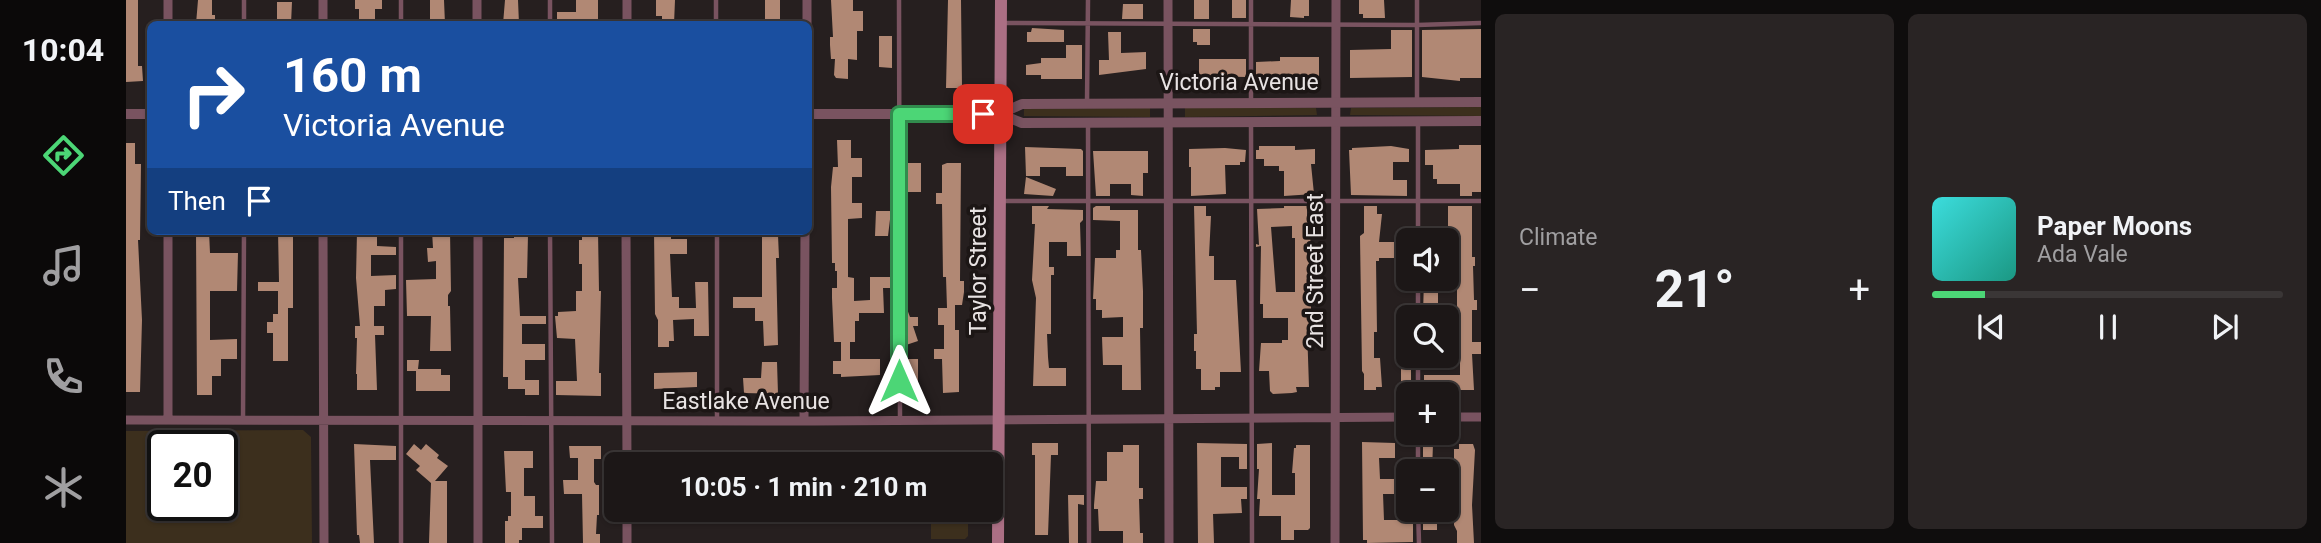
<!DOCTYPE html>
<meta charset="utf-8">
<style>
:root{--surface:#1c1717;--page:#292424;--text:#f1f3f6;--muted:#a09fa1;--line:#3a3636;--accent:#4cd676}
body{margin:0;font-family:Roboto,sans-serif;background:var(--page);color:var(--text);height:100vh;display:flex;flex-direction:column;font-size:26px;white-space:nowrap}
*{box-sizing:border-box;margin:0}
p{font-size:23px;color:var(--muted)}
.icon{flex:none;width:38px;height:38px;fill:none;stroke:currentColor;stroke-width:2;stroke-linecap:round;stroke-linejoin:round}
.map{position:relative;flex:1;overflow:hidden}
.drawer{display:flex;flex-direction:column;gap:14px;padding:14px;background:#0f0d0d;width:840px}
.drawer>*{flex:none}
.guide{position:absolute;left:21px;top:21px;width:665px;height:214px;border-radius:10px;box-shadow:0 2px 5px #0004,0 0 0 2px var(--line);background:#1a4fa0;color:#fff;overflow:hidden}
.tools{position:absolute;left:1270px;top:228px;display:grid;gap:14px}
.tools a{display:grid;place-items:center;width:63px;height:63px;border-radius:10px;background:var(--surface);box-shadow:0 2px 5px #0004,0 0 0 2px var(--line);font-size:35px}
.speed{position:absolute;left:21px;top:430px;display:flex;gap:14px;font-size:35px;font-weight:700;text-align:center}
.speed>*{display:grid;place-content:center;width:91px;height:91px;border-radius:50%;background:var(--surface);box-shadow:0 2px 5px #0004,0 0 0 2px var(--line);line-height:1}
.speed .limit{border:4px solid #111;border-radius:10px;background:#fff;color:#111}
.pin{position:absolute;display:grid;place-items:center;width:60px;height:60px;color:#fff;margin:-30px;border-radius:14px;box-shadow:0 4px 10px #0006}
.me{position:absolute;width:77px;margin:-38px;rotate:0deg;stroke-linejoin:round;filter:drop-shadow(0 0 5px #0008)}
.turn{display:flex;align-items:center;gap:24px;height:147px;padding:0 21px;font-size:32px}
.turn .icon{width:91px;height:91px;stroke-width:2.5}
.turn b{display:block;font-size:49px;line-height:60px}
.then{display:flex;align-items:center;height:66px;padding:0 21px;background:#0003;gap:14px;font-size:26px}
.big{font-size:52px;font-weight:700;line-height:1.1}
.drawer .widget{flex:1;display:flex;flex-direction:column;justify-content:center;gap:10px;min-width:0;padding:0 24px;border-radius:10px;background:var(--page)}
.song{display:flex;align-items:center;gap:21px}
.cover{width:84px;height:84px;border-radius:10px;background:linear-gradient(135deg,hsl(180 70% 55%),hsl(170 70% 35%))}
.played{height:7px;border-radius:4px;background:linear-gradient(90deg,var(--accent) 15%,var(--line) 15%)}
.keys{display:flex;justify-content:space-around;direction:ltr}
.heat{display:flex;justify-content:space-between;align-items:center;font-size:38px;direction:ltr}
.drawer .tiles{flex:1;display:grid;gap:14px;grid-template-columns:repeat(2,1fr)}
.trip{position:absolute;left:478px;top:452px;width:399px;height:70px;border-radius:10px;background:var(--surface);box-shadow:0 2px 5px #0004,0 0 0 2px var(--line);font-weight:700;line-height:70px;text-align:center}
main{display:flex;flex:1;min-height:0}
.menu{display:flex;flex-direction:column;width:126px;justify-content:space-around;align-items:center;background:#0b0909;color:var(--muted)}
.menu .icon{width:49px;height:49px}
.menu .on{color:var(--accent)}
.menu b{font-size:32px;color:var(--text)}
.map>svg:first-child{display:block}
</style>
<main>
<nav class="menu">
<b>10:04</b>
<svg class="icon on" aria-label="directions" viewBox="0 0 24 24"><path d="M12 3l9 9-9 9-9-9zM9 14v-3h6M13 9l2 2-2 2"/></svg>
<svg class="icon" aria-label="music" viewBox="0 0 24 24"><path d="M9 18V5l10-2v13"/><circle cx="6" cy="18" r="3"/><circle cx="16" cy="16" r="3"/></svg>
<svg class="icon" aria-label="phone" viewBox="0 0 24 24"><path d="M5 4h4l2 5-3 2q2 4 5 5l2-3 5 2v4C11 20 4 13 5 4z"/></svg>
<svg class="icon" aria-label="climate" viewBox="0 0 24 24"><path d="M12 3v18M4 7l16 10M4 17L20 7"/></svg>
</nav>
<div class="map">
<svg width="1355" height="543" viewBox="0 0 1355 543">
<rect width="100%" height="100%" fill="#261f1f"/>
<!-- green -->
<path fill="#3c2f1d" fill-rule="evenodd" d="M 1355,107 L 1355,116 L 1224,115 L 1225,108 Z
M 1024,108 L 1024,117 L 898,116 L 898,109 Z
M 1059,108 L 1190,108 L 1191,115 L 1059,117 Z
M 177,430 L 185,437 L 186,543 L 0,543 L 0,431 ZM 96,446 L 96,506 L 37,506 L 37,446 Z
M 805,518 L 842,518 L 842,536 L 839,539 L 805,539 Z"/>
<!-- building -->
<path fill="#b18874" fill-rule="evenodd" d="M 0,0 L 12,0 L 12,66 L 16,66 L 17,81 L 0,82 Z
M 72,0 L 86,0 L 86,15 L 89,15 L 89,24 L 70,24 Z
M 229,0 L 256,0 L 256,9 L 249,9 L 249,24 L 233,24 L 233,9 L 229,9 Z
M 304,0 L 318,0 L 319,24 L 304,24 Z
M 379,0 L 392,0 L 393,24 L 377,24 Z
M 450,0 L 472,0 L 472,22 L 469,22 L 469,24 L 431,24 L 431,12 L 450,12 Z
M 530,0 L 549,0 L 548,24 L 536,24 L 536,16 L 530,16 Z
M 639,0 L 654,0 L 654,24 L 639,24 Z
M 705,0 L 727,0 L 727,11 L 737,11 L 737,31 L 731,31 L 731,60 L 722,59 L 722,79 L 710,78 L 708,75 L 709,59 L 705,59 L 704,45 L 704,37 L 707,37 Z
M 822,0 L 835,0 L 836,88 L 820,88 Z
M 1068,0 L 1083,0 L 1083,19 L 1068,19 Z
M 1106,0 L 1120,0 L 1120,18 L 1106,18 Z
M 1165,0 L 1183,0 L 1183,16 L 1178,16 L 1178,18 L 1164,17 Z
M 1233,0 L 1258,0 L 1259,18 L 1237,18 L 1237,14 L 1233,14 Z
M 151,2 L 166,2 L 165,24 L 151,24 Z
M 997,4 L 1017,4 L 1017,19 L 996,19 Z
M 906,28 L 938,30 L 938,42 L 901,42 L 901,32 L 905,32 Z
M 1067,29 L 1084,29 L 1084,45 L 1071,45 L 1071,42 L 1067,42 Z
M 1355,29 L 1355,78 L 1334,78 L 1334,81 L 1296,77 L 1296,30 Z
M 1265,30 L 1286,30 L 1286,77 L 1224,78 L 1224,50 L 1265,49 Z
M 982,32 L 995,32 L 995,53 L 1020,52 L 1020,69 L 973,75 L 973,60 L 983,60 Z
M 753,36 L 766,36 L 766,68 L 753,67 Z
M 940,45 L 956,45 L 956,79 L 915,79 L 915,75 L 900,75 L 900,65 L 915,63 L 915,58 L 940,58 Z
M 1154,57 L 1193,57 L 1193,77 L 1130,76 L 1130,62 L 1154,61 Z
M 1073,59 L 1120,59 L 1120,77 L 1073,76 Z
M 711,140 L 725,140 L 725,158 L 736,158 L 736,177 L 726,177 L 726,203 L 736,203 L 736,218 L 722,219 L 722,277 L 728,278 L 728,301 L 744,300 L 744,277 L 767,277 L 766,288 L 757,288 L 758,313 L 733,313 L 733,321 L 729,321 L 729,342 L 724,342 L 724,359 L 754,359 L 754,375 L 715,377 L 715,374 L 707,374 L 707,361 L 715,361 L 715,342 L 708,342 L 706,298 L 706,288 L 711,288 L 711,271 L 709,271 L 709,263 L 706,263 L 705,187 L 707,167 L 712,167 Z
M 0,143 L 9,143 L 9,164 L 15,164 L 14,240 L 12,240 L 16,320 L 14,392 L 0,392 Z
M 1333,145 L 1355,145 L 1355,192 L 1346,192 L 1346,196 L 1334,196 L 1334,184 L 1311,184 L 1311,179 L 1307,179 L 1307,165 L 1299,165 L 1299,150 L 1333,149 Z
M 1133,146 L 1169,146 L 1169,150 L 1189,149 L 1189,164 L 1185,164 L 1188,194 L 1158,196 L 1158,171 L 1153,171 L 1153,166 L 1138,166 L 1138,159 L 1130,159 L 1130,150 L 1133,150 Z
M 1265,146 L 1283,149 L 1283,162 L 1267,162 L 1267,180 L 1281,180 L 1281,196 L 1225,195 L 1223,150 L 1226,150 L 1226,148 Z
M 899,147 L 955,149 L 957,151 L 957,176 L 940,176 L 940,167 L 914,167 L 914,176 L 900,176 Z
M 1099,148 L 1120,150 L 1119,162 L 1114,162 L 1114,165 L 1099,165 L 1100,194 L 1065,196 L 1065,167 L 1063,167 L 1063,149 Z
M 967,151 L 1022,151 L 1022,173 L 1017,173 L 1017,196 L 1005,195 L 1005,184 L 984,184 L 984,196 L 970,196 Z
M 782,163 L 795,163 L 795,192 L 781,192 Z
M 821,163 L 835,163 L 834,281 L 838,281 L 838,292 L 836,305 L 829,305 L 829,330 L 833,330 L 833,392 L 817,393 L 816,359 L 808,359 L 808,349 L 818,349 L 818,325 L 812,325 L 812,308 L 821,308 L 820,277 L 817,277 L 816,204 L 810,204 L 810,193 L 816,193 L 816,165 Z
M 900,177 L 930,189 L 927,196 L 898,194 Z
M 906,206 L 923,206 L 921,209 L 957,210 L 957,220 L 954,223 L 955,256 L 941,256 L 941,242 L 923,242 L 923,267 L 928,267 L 928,275 L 925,275 L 925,334 L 921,334 L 922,357 L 923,368 L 940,368 L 940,386 L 907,386 L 910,298 L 906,280 L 909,224 L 906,224 Z
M 970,206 L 984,206 L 984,210 L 1012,210 L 1012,250 L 1015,250 L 1017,291 L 1017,328 L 1014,328 L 1015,390 L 996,390 L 996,365 L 977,365 L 976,337 L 997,337 L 997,317 L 976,318 L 976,310 L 970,310 L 970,299 L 967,299 L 969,258 L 990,258 L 990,250 L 994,250 L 994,221 L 967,220 L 967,208 Z
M 1068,206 L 1080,206 L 1080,216 L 1085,216 L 1083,256 L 1088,256 L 1088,280 L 1110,280 L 1115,372 L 1094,372 L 1094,387 L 1089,387 L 1089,390 L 1075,390 L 1075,369 L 1070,369 L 1070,351 L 1068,351 L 1068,334 L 1071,334 Z
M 1158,206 L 1181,206 L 1181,216 L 1185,216 L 1183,292 L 1185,301 L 1185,324 L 1183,328 L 1181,328 L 1183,387 L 1170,387 L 1171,392 L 1166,393 L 1147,394 L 1144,391 L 1143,371 L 1133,371 L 1135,343 L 1156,343 L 1156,340 L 1162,340 L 1162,318 L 1137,318 L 1137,304 L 1134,304 L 1135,246 L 1130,247 L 1130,244 L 1133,245 L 1131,209 L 1158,208 ZM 1166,226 L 1166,238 L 1169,238 L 1169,292 L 1150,292 L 1145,227 Z
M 1238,206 L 1251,206 L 1251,214 L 1256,214 L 1253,242 L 1275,242 L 1275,258 L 1253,258 L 1253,261 L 1250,261 L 1251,332 L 1248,332 L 1248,358 L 1254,358 L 1256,387 L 1250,387 L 1250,390 L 1238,390 L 1238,374 L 1236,371 L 1234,236 L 1238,233 Z
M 1322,206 L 1346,206 L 1346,257 L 1349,257 L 1349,266 L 1347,266 L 1348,300 L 1351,300 L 1351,310 L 1346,310 L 1346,342 L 1355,342 L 1355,354 L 1346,354 L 1348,390 L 1327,390 L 1327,384 L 1309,384 L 1309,391 L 1298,391 L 1298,375 L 1334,375 L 1334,340 L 1321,340 L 1321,331 L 1330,331 L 1331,315 L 1331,276 L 1324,276 L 1322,240 L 1299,240 L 1298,231 L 1322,232 Z
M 750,211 L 765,211 L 762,236 L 749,236 Z
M 70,231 L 83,231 L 84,253 L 112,253 L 111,291 L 84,291 L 84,340 L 111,339 L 111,359 L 95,359 L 95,376 L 86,376 L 86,395 L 71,395 Z
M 152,231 L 167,231 L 167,308 L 162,308 L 162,361 L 147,361 L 147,333 L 141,333 L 141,322 L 147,322 L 147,314 L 152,314 L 152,291 L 132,291 L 132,282 L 153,282 Z
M 306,231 L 324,231 L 325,291 L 322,295 L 322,306 L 324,306 L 325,351 L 304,351 L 305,316 L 281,316 L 280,280 L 310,279 L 310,261 L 302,262 L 301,248 L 307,248 Z
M 456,231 L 472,231 L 473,291 L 475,291 L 473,373 L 475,373 L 475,396 L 430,395 L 430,381 L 451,381 L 449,339 L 431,338 L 429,316 L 432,316 L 432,312 L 450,311 L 450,291 L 456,291 L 456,264 L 453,264 L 453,240 L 456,240 Z
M 528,231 L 545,231 L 545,239 L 561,239 L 561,254 L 544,254 L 546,297 L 553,297 L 553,308 L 570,308 L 569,282 L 582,282 L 583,336 L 568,336 L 568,319 L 547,320 L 548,341 L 543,341 L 543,347 L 532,347 L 532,320 L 529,314 Z
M 636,231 L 650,231 L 650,235 L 652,235 L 653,258 L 650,258 L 652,345 L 638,346 L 637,321 L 629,321 L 629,308 L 607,308 L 607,297 L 636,297 Z
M 231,232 L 251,232 L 251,246 L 270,247 L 270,255 L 245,255 L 245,276 L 270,275 L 270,289 L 259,290 L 259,306 L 248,306 L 248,326 L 258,326 L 258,335 L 249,335 L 251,390 L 231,390 L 231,374 L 230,374 L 231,338 L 229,338 L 229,326 L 234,326 L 230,278 Z
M 388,235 L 402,235 L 401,278 L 392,278 L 394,316 L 420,316 L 420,324 L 396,324 L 396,344 L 419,344 L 419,360 L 399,360 L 399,380 L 413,380 L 413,395 L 399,395 L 399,389 L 382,389 L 382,377 L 377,377 L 378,238 L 388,238 Z
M 1298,278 L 1312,278 L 1312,316 L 1297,315 Z
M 779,309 L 781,309 L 784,317 L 792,317 L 792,326 L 787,326 L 792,341 L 780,345 Z
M 1275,355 L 1285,355 L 1285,382 L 1275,382 Z
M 779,359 L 792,359 L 792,386 L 779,387 Z
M 281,360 L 293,360 L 292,369 L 315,369 L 315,375 L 324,375 L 324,391 L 290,391 L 290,371 L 281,371 Z
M 636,362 L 651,362 L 652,394 L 618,393 L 617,378 L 635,378 Z
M 571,372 L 571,387 L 528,389 L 528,373 Z
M 1236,442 L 1269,443 L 1269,458 L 1253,458 L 1254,479 L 1283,479 L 1283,509 L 1287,509 L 1287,542 L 1241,543 L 1241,540 L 1237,540 ZM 1257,494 L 1274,494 L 1274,520 L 1258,520 Z
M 906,443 L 932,443 L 932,455 L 925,455 L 922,535 L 909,535 L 909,455 L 906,455 Z
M 1071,443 L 1121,444 L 1121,469 L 1113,469 L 1113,457 L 1095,457 L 1095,487 L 1121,487 L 1121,499 L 1115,499 L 1116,513 L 1087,514 L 1088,543 L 1072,543 Z
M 1146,443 L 1146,495 L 1169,495 L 1169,473 L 1166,473 L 1168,448 L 1170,448 L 1170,445 L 1184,445 L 1184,528 L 1182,530 L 1168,530 L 1168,540 L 1155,540 L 1155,516 L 1133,516 L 1134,499 L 1131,499 L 1133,469 L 1131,469 L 1131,444 Z
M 1297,443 L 1307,444 L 1306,471 L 1297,471 Z
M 228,444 L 270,446 L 270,460 L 244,460 L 248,543 L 234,543 L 233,535 L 231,535 Z
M 288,444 L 295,450 L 300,444 L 313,455 L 311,458 L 322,466 L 309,481 L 321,481 L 321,543 L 303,543 L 305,483 L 290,470 L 294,466 L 280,454 Z
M 1333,444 L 1347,444 L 1349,450 L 1346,505 L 1348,543 L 1331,543 L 1331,531 L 1328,525 L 1328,449 L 1333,449 Z
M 997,445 L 1013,445 L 1013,488 L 1017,488 L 1017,499 L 1013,499 L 1014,533 L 1017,533 L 1017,543 L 997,543 L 997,531 L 973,531 L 972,509 L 968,509 L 968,505 L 970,481 L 981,481 L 981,452 L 997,452 Z
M 443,446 L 475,446 L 475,459 L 468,459 L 468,482 L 470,485 L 473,485 L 473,515 L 471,515 L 470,534 L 474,534 L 474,543 L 457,543 L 456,494 L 438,494 L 437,480 L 452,480 L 452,458 L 444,458 Z
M 378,451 L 407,451 L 407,468 L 398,468 L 398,496 L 409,496 L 409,516 L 417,516 L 417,528 L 396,528 L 396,540 L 393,540 L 393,543 L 379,543 L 379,521 L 382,521 L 382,516 L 385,516 L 385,492 L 380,492 Z
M 942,495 L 958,495 L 958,505 L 952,504 L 952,543 L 943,543 Z
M 1297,509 L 1311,509 L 1311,530 L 1297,530 Z"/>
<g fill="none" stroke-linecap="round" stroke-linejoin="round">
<!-- service -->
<path stroke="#795360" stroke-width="4.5" d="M 118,0 L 118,24
M 275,0 L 275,24
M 590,0 L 590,24
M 773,0 L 774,419
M 1125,0 L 1125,102
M 1291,0 L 1291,101
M 875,23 L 1291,25 L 1355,23
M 424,24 L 424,0
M 961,103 L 962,0
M 1292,122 L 1292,240
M 962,123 L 963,543
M 1125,123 L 1126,543
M 875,201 L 1355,201
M 275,231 L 275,543
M 424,231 L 426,543
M 591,231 L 591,419
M 1292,317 L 1292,278
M 1292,394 L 1292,355
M 117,419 L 118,231
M 1292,432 L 1292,471
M 1292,509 L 1293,543"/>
<!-- minor -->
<path stroke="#795360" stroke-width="9" d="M 42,0 L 42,24
M 197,0 L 197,24
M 351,0 L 351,24
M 1042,0 L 1043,543
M 501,24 L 501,0
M 681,24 L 681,0
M 197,231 L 198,543
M 352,231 L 352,543
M 500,231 L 501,464
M 1321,417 L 1355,417
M 0,420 L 688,421 L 1283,417
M 42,420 L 42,231
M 678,421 L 679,231
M 501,509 L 501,543
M 1209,543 L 1210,0"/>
<!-- tertiary -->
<path stroke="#795360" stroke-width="10" d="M 0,114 L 24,114
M 682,114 L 874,114 L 896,123 L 1355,121
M 874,114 L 896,104 L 1355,102"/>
<!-- secondary -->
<path stroke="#ab6f84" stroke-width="12" d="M 872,543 L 875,0"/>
</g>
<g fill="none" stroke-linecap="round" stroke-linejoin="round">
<defs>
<path id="route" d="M 773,381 L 773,114 L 857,114"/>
</defs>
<!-- route casing -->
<use href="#route" stroke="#318b4d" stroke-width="18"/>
<!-- route -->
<use href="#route" stroke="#4cd676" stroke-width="12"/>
</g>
<g text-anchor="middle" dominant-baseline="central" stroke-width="7" stroke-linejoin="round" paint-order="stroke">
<!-- street labels -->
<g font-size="23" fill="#e8e3e3" stroke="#1c1615">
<text x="1113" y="82">Victoria Avenue</text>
<text transform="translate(852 271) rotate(-90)">Taylor Street</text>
<text transform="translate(1189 271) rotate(-90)">2nd Street East</text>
<text x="620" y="401">Eastlake Avenue</text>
</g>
</g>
</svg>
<div class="tools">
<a><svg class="icon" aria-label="sound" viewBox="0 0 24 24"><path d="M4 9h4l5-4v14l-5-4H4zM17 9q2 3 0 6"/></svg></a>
<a><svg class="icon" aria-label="search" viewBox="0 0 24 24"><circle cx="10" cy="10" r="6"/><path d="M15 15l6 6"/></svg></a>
<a>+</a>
<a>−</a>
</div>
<div class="speed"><div class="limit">20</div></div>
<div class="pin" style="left:857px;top:114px;background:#d93025"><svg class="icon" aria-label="arrive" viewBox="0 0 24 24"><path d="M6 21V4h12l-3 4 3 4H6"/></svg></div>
<svg class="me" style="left:773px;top:381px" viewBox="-20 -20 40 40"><path d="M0-17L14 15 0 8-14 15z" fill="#4cd676" stroke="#fff" stroke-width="4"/></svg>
<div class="trip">10:05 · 1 min · 210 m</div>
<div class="guide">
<div class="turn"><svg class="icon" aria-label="right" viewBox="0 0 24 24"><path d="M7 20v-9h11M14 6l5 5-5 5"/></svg><div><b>160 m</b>Victoria Avenue</div></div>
<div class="then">Then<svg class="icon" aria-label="arrive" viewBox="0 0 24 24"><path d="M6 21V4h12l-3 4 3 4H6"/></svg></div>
</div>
</div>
<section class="drawer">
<div class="tiles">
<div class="widget"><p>Climate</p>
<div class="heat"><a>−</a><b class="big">21°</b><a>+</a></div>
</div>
<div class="widget">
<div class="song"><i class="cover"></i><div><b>Paper Moons</b><p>Ada Vale</p></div></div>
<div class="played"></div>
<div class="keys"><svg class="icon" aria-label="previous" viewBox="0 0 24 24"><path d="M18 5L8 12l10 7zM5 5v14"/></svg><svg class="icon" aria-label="pause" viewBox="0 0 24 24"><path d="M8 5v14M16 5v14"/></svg><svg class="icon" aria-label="next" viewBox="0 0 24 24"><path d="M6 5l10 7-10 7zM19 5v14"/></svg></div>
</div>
</div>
</section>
</main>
